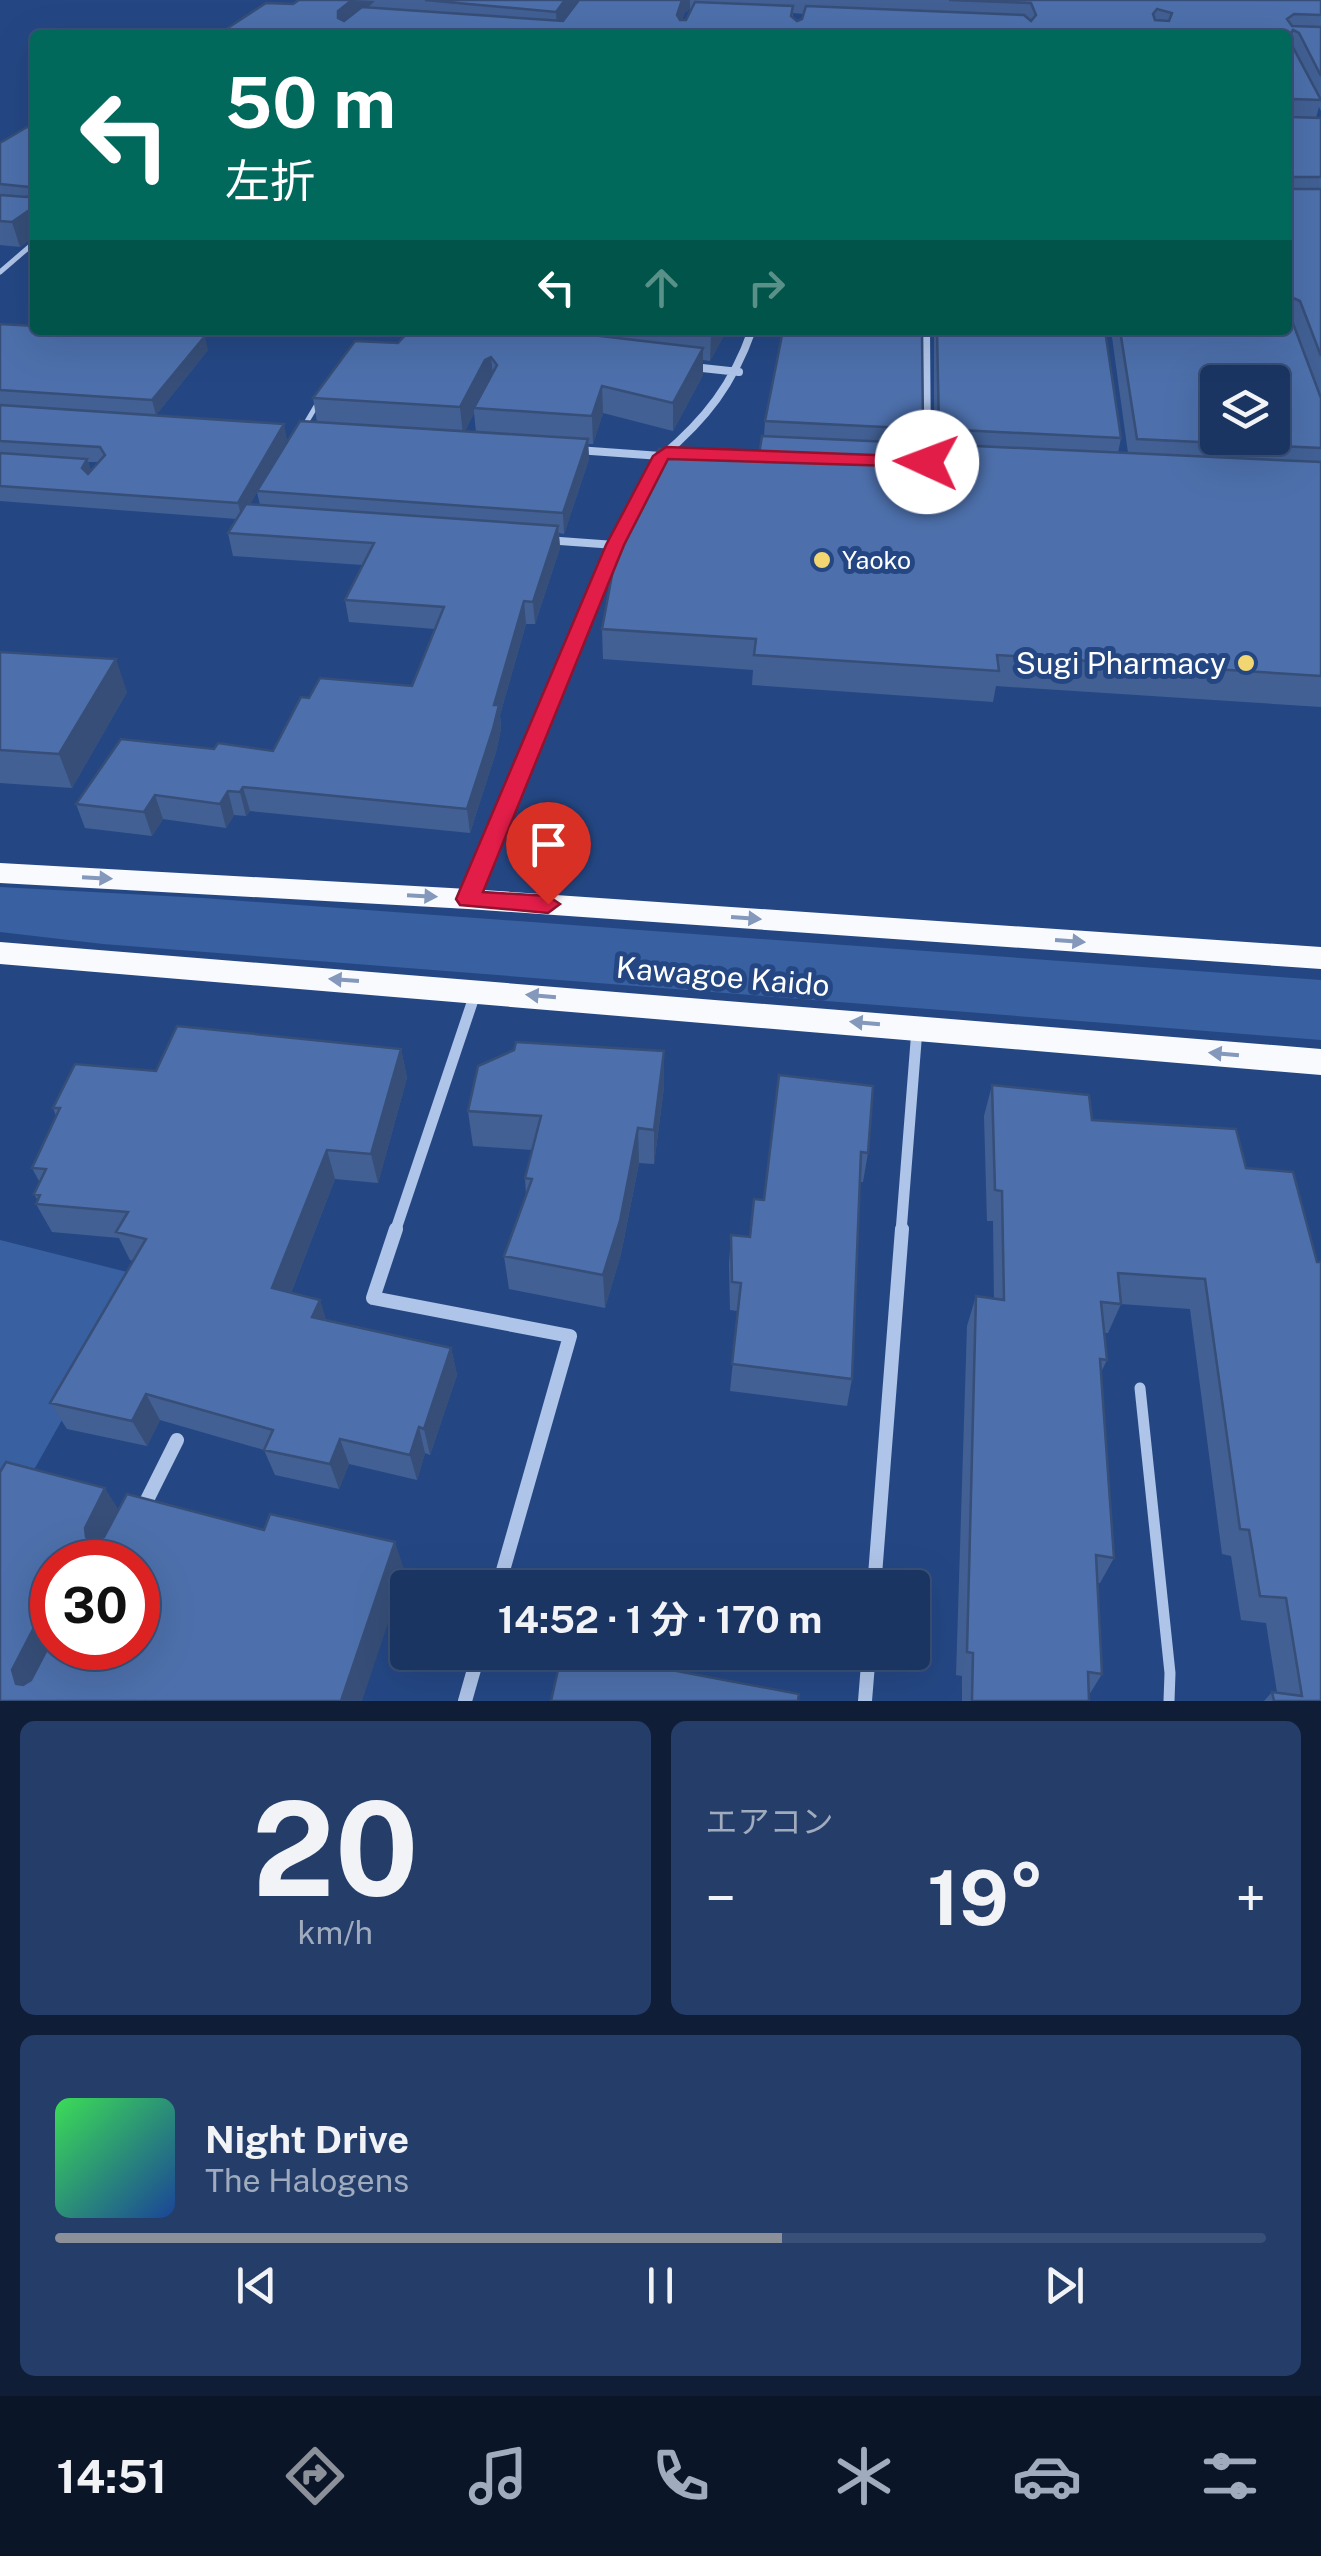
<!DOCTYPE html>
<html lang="ja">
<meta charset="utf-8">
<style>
:root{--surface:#1b3563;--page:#243d69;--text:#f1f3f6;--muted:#a0abbe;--line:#395078;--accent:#8c9099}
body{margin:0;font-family:"Public Sans","Noto Sans JP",sans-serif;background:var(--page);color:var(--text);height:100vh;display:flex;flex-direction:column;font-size:38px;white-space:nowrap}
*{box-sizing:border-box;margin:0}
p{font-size:32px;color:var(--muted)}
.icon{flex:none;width:55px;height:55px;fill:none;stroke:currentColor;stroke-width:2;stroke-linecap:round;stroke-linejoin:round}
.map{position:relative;height:1701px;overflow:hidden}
.details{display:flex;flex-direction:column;gap:20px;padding:20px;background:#0f1d36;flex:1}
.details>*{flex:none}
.banner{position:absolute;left:30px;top:30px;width:1262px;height:305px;border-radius:10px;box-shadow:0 10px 40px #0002,0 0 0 2px var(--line);background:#00695c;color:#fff;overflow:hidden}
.tools{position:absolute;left:1200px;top:365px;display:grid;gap:20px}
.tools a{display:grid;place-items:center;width:90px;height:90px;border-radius:10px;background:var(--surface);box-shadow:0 10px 40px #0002,0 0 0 2px var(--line);font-size:50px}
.speed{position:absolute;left:30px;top:1540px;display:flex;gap:20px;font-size:50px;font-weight:700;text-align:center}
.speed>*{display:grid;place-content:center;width:130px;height:130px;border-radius:50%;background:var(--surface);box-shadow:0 10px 40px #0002,0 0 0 2px var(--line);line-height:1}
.speed .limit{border:15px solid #d22;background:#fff;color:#111}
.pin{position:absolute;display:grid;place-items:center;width:85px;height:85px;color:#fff;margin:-102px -42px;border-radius:50% 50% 50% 0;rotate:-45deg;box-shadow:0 0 10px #0007}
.pin .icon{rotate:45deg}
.me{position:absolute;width:110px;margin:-55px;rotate:272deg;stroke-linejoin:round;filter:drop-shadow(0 0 8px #0008)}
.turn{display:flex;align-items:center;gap:35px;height:210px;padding:0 30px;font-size:45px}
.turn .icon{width:130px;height:130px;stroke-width:2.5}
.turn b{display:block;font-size:70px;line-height:85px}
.lanes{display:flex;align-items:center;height:95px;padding:0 30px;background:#0003;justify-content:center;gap:50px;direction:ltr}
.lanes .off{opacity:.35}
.big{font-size:75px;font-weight:700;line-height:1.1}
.details .widget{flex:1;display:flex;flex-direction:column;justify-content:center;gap:15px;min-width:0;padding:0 35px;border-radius:15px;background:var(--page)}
.details .dial{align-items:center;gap:0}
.dial b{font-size:130px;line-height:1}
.song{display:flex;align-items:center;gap:30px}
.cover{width:120px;height:120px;border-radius:15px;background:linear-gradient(135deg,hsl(130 70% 55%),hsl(220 70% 35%))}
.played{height:10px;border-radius:5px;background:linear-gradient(90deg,var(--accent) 60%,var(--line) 60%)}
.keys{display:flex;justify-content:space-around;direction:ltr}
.heat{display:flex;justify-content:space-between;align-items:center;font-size:55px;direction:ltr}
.details .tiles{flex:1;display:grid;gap:20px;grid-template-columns:1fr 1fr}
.widget:last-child{grid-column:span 2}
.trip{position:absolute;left:390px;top:1570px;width:540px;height:100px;border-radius:10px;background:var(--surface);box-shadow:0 10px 40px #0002,0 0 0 2px var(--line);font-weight:700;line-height:100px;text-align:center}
.menu{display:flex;height:160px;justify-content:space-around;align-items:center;background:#0b1528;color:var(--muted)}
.menu .icon{width:70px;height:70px}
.menu .on{color:var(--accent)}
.menu b{font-size:45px;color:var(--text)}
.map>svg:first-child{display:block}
</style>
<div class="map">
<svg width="1321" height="1701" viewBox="0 0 1321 1701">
<rect width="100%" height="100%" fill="#244784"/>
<!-- green -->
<path fill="#3960a1" d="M 0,887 L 203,898 L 1321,980 L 1321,1040 L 103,944 L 0,932 Z
M 0,1240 L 143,1276 L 0,1530 Z"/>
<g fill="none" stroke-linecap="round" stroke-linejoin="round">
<!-- service-far1 -->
<path stroke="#aec4e8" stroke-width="5" d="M 303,428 L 319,401"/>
<!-- service -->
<path stroke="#aec4e8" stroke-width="11" d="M 1140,1388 L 1170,1673 L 1169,1701"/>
<!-- minor-far4 -->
<path stroke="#aec4e8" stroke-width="5" d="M 346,35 L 383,0
M 0,272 L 35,242"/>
<!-- minor-far3 -->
<path stroke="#aec4e8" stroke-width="8" d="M 926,330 L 927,454
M 693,367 L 739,372
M 577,450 L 661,456
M 662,456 C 706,419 733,384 752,330
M 546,540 L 615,545
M 609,565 L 624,528"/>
<!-- minor-far2 -->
<path stroke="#aec4e8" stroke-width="9" d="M 485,859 L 610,562"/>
<!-- minor-far1 -->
<path stroke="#aec4e8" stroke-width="11" d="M 468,899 L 486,857
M 395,1232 L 476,991
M 901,1232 L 917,1029"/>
<!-- minor -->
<path stroke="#aec4e8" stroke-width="14" d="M 396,1229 L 373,1298 L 570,1336 L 498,1588
M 142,1510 L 177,1440
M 874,1588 L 902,1229
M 465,1701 L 479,1652
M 865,1701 L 869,1652"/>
<!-- trunk -->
<path fill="#f8fafe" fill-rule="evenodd" d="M 0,863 L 468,889 L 1321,947 L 1321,969 L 468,909 L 0,883 Z
M 0,942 L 1321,1049 L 1321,1075 L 0,964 Z"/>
</g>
<!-- wall -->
<path fill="#426094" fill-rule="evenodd" d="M 299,0 L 1321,0 L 1321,111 L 1319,107 L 1316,118 L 1321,118 L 1321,707 L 996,686 L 993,702 L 752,685 L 753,670 L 603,659 L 602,629 L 759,454 L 764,436 L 765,421 L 923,429 L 921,443 L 934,444 L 934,330 L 1105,330 L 1121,438 L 1118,453 L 1128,453 L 1111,330 L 1288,330 L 1288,35 L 217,35 L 293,4 ZM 690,9 L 692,9 L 686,20 L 682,20 L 684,13 ZM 793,13 L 804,14 L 802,19 L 797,21 L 793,17 Z
M 35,128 L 35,240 L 34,236 L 20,247 L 0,245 L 0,143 Z
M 0,324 L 208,350 L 156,415 L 287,439 L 261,485 L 317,422 L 313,398 L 398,343 L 410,330 L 727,330 L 710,361 L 703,360 L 703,375 L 673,431 L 603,413 L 593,444 L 588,444 L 589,459 L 564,534 L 559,533 L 560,548 L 535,624 L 526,624 L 500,715 L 501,729 L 496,752 L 470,833 L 250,811 L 246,816 L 234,815 L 226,828 L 163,819 L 152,836 L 85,828 L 76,804 L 214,749 L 273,751 L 309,698 L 412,686 L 435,629 L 349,622 L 345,600 L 363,565 L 233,556 L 228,533 L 237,519 L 0,501 ZM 474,413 L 476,432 L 465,431 ZM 88,462 L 99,462 L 91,471 ZM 257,492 L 260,505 L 250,504 Z
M 0,652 L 127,692 L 72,788 L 0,783 Z
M 401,1049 L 407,1078 L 378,1183 L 335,1179 L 291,1293 L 327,1320 L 451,1348 L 457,1375 L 430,1455 L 425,1453 L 417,1480 L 349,1464 L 339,1489 L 275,1475 L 264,1450 L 160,1420 L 147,1446 L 67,1429 L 50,1403 L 134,1261 L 130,1260 L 119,1238 L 52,1232 L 36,1204 L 38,1201 L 34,1194 L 40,1183 L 32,1168 L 56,1116 L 53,1108 L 156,1071 Z
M 664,1051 L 664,1087 L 654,1164 L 639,1163 L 621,1254 L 605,1308 L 509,1289 L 504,1256 L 526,1195 L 525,1178 L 532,1150 L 473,1146 L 468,1111 Z
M 779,1075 L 868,1153 L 863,1182 L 860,1182 L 852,1379 L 847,1406 L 730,1391 L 738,1311 L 730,1310 L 729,1264 L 731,1235 L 750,1237 L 764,1200 Z
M 992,1085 L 1092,1120 L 1236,1129 L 1321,1701 L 1264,1701 L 1272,1692 L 1277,1692 L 1266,1623 L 1241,1620 L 1231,1556 L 1222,1554 L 1190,1309 L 1121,1304 L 1108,1333 L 1104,1333 L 1107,1360 L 1101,1372 L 1114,1558 L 1100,1583 L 1098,1583 L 1102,1674 L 1089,1695 L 1089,1701 L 962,1701 L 962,1676 L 956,1675 L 967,1326 L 976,1296 L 994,1299 L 993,1221 L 987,1221 L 984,1116 Z"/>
<!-- shaded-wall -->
<path fill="#364e78" d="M 352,0 L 375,1 L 341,31 L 338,11 Z
M 565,0 L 581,0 L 557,31 L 556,12 Z
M 682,0 L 690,0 L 690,9 L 684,13 L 677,35 L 677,15 Z
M 28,211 L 34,236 L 20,247 L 12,222 Z
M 713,330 L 727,330 L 710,361 L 711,334 Z
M 205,336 L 208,350 L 156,415 L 152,400 Z
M 703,348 L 703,375 L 673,431 L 673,403 Z
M 491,357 L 494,384 L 474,408 L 474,413 L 463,435 L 460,407 L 485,360 Z
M 602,386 L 603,413 L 593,444 L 592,416 Z
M 284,424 L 287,439 L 242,519 L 238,503 Z
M 588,439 L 589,459 L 564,534 L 563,513 Z
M 87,459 L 92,474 L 87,483 L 82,468 Z
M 558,526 L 560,548 L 535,624 L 533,602 Z
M 524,601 L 526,624 L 500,715 L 501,729 L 496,752 L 470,833 L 467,809 L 494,705 Z
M 116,659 L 127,692 L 72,788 L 59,754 Z
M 243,787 L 250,811 L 246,816 L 240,792 Z
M 228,791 L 234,815 L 226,828 L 220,804 Z
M 155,795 L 163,819 L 152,836 L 144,812 Z
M 401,1049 L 407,1078 L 378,1183 L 371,1154 Z
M 664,1051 L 664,1087 L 654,1164 L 654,1130 Z
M 638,1128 L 639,1163 L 621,1254 L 605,1308 L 603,1275 Z
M 327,1150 L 335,1179 L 282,1316 L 272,1288 Z
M 320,1300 L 329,1328 L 312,1317 Z
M 451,1348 L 457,1375 L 430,1455 L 424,1429 Z
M 146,1394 L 160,1420 L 147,1446 L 132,1421 Z
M 419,1427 L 425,1453 L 417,1480 L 410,1455 Z
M 340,1439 L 349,1464 L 339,1489 L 330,1464 Z
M 105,1488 L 125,1520 L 106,1558 L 86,1537 L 85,1528 Z
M 395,1542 L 405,1572 L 362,1701 L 341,1701 Z
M 49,1609 L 52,1613 L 52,1648 L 37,1697 L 16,1684 L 12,1670 L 41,1614 Z"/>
<!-- building -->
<path fill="#4d70ac" stroke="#364e78" stroke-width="2.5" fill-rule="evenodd" d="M 299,0 L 352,0 L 338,11 L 338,18 L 344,21 L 362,7 L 563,21 L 579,0 L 682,0 L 677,15 L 680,20 L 686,20 L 695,2 L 793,6 L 791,16 L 797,21 L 802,19 L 806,6 L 1024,15 L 1031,21 L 1036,15 L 1031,3 L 949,0 L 1321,0 L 1321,15 L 1294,14 L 1287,19 L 1292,26 L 1321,27 L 1321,76 L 1299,33 L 1293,30 L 1288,38 L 1321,100 L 1294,99 L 1288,111 L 1293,117 L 1321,118 L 1321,177 L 1294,177 L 1289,184 L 1294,189 L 1321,189 L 1321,356 L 1300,301 L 1291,297 L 1288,303 L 1288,35 L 217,35 L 266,3 L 293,4 ZM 1157,9 L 1172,13 L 1169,21 L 1155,20 L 1153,14 Z
M 425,0 L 565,0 L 556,12 Z
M 27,127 L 35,128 L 35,224 L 30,224 L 34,215 L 28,211 L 12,222 L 0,221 L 0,195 L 27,197 L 33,193 L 29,187 L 0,184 L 0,143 Z
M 1288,310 L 1321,398 L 1321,448 L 1137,439 L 1120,330 L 1288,330 ZM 1218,382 L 1272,382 L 1272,438 L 1218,438 Z
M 0,324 L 35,326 L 35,330 L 107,330 L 205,336 L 152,400 L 0,390 Z
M 410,330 L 549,330 L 703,348 L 673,403 L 602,386 L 592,416 L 474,408 L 497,365 L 491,357 L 485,360 L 460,407 L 313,398 L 355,341 L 398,343 Z
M 675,330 L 713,330 L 711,334 Z
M 783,330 L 922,330 L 923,429 L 765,421 Z
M 937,330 L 1105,330 L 1121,438 L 939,429 Z
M 0,405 L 284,424 L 238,503 L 0,486 L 0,453 L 87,459 L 82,468 L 88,474 L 105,455 L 100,447 L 0,441 Z
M 300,421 L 588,439 L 563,513 L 257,491 Z
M 762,436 L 1321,462 L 1321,676 L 997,655 L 999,671 L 754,655 L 756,639 L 602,629 L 622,521 L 659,449 L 759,454 Z
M 246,504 L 558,526 L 533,602 L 524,601 L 494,705 L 499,705 L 493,729 L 467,809 L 243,787 L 240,792 L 228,791 L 220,804 L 155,795 L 144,812 L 76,804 L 121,739 L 214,749 L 218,743 L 273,751 L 301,697 L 309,698 L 320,678 L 412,686 L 444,607 L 345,600 L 374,543 L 228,533 Z
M 0,652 L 116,659 L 59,754 L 0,750 Z
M 177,1026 L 401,1049 L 371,1154 L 327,1150 L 272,1288 L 320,1300 L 312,1317 L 451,1348 L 424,1429 L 419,1427 L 410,1455 L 340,1439 L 330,1464 L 264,1450 L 273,1430 L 146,1394 L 132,1421 L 50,1403 L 146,1239 L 116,1232 L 128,1212 L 36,1204 L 40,1195 L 34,1194 L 46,1169 L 32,1168 L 60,1108 L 53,1108 L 75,1064 L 156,1071 Z
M 516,1042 L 664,1051 L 654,1130 L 638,1128 L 620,1221 L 603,1275 L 504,1256 L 532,1179 L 525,1178 L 541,1116 L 468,1111 L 478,1066 L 514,1050 Z
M 779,1075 L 873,1086 L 868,1153 L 861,1152 L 852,1379 L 732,1364 L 741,1283 L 732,1282 L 731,1235 L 750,1237 L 754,1199 L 764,1200 Z
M 992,1085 L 1089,1095 L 1092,1120 L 1236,1129 L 1246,1168 L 1293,1172 L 1317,1262 L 1321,1262 L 1321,1701 L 1274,1701 L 1272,1692 L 1302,1696 L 1286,1598 L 1260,1596 L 1249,1530 L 1240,1529 L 1205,1279 L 1118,1273 L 1121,1304 L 1101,1302 L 1107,1360 L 1100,1359 L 1114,1558 L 1096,1555 L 1102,1674 L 1088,1672 L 1089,1701 L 972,1701 L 973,1653 L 967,1652 L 976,1296 L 1004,1300 L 1002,1191 L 995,1190 Z
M 6,1462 L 105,1488 L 85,1528 L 86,1537 L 91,1542 L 104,1537 L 127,1494 L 264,1530 L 270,1514 L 395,1542 L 341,1701 L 0,1701 L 0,1472 ZM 52,1562 L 138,1562 L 138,1648 L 52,1648 L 52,1640 L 31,1680 L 23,1685 L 16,1684 L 12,1670 L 41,1614 L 49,1609 L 52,1610 Z
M 562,1652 L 576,1652 L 799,1694 L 798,1701 L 551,1701 Z"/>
<!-- one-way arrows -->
<defs><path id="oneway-solid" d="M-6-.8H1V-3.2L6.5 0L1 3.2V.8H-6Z" transform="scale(2.5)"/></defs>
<g fill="#8398bb">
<use href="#oneway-solid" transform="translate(97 878) rotate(3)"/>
<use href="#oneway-solid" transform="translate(422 896) rotate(3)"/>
<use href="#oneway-solid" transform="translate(746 918) rotate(4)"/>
<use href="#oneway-solid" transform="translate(1070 941) rotate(4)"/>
<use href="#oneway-solid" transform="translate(344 980) rotate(-176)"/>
<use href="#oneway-solid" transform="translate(541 996) rotate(-175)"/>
<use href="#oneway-solid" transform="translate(865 1023) rotate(-175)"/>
<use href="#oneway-solid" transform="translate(1224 1054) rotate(-175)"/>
</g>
<!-- route -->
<path fill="#e11d48" stroke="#92132f" stroke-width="2.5" d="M 666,447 L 927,457 L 935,462 L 927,467 L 668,459 L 624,545 L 483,892 L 548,896 L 560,904 L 548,913 L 460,905 L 456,899 L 606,545 L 653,456 Z"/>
<!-- markers -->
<g fill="#f2d672" stroke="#244784" stroke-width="4">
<circle cx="822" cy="560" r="10"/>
<circle cx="1246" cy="663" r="10"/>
</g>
<g text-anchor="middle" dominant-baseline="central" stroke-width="10" stroke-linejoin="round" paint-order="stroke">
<!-- far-poi labels -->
<g font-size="25" fill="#fff" stroke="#244784" text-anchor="start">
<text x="842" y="560">Yaoko</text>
</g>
<!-- poi labels -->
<g font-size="30" fill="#fff" stroke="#244784" text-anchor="end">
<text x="1226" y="663">Sugi Pharmacy</text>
</g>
<!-- street labels -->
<g font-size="30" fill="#fff" stroke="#244784">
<text transform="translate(723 976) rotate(5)">Kawagoe Kaido</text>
</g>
</g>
</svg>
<div class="tools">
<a><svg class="icon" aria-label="layers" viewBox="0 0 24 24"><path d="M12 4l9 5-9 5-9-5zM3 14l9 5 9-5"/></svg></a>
</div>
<div class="speed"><div class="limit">30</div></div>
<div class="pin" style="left:548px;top:904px;background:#d93025"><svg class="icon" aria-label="arrive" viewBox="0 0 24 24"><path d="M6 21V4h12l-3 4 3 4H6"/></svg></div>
<svg class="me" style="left:927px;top:462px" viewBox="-20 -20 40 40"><circle r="19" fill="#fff"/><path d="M0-13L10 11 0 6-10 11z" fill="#e11d48"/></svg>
<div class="trip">14:52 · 1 分 · 170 m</div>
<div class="banner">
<div class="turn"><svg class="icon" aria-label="left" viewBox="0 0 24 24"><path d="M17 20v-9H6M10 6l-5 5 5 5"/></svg><div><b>50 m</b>左折</div></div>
<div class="lanes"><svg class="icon" aria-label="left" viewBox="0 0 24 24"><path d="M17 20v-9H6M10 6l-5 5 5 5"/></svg><svg class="icon off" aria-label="ahead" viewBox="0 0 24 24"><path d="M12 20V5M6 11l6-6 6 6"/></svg><svg class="icon off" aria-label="right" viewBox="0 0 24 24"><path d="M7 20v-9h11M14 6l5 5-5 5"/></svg></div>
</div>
</div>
<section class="details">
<div class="tiles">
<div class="widget dial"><b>20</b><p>km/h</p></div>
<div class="widget"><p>エアコン</p>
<div class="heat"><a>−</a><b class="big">19°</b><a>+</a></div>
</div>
<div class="widget">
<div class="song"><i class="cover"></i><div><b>Night Drive</b><p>The Halogens</p></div></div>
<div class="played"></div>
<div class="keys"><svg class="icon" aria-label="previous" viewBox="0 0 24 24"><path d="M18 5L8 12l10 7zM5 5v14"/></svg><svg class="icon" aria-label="pause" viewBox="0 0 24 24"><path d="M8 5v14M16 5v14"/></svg><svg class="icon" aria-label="next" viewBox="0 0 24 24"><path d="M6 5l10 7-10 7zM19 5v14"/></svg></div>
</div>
</div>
</section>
<nav class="menu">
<b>14:51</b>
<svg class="icon on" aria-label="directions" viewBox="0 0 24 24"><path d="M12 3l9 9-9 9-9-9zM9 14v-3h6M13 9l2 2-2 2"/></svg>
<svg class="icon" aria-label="music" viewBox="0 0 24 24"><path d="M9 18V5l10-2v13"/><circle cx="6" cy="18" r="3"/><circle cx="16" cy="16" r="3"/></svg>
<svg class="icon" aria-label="phone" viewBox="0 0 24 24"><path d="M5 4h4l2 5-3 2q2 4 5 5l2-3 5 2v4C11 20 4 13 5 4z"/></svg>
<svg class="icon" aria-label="climate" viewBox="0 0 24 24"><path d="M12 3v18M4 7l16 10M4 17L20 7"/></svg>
<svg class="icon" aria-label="car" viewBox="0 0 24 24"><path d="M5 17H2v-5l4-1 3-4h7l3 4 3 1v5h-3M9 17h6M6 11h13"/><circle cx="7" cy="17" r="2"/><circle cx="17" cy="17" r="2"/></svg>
<svg class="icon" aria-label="filters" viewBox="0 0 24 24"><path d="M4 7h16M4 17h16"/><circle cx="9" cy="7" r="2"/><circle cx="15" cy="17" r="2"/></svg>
</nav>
